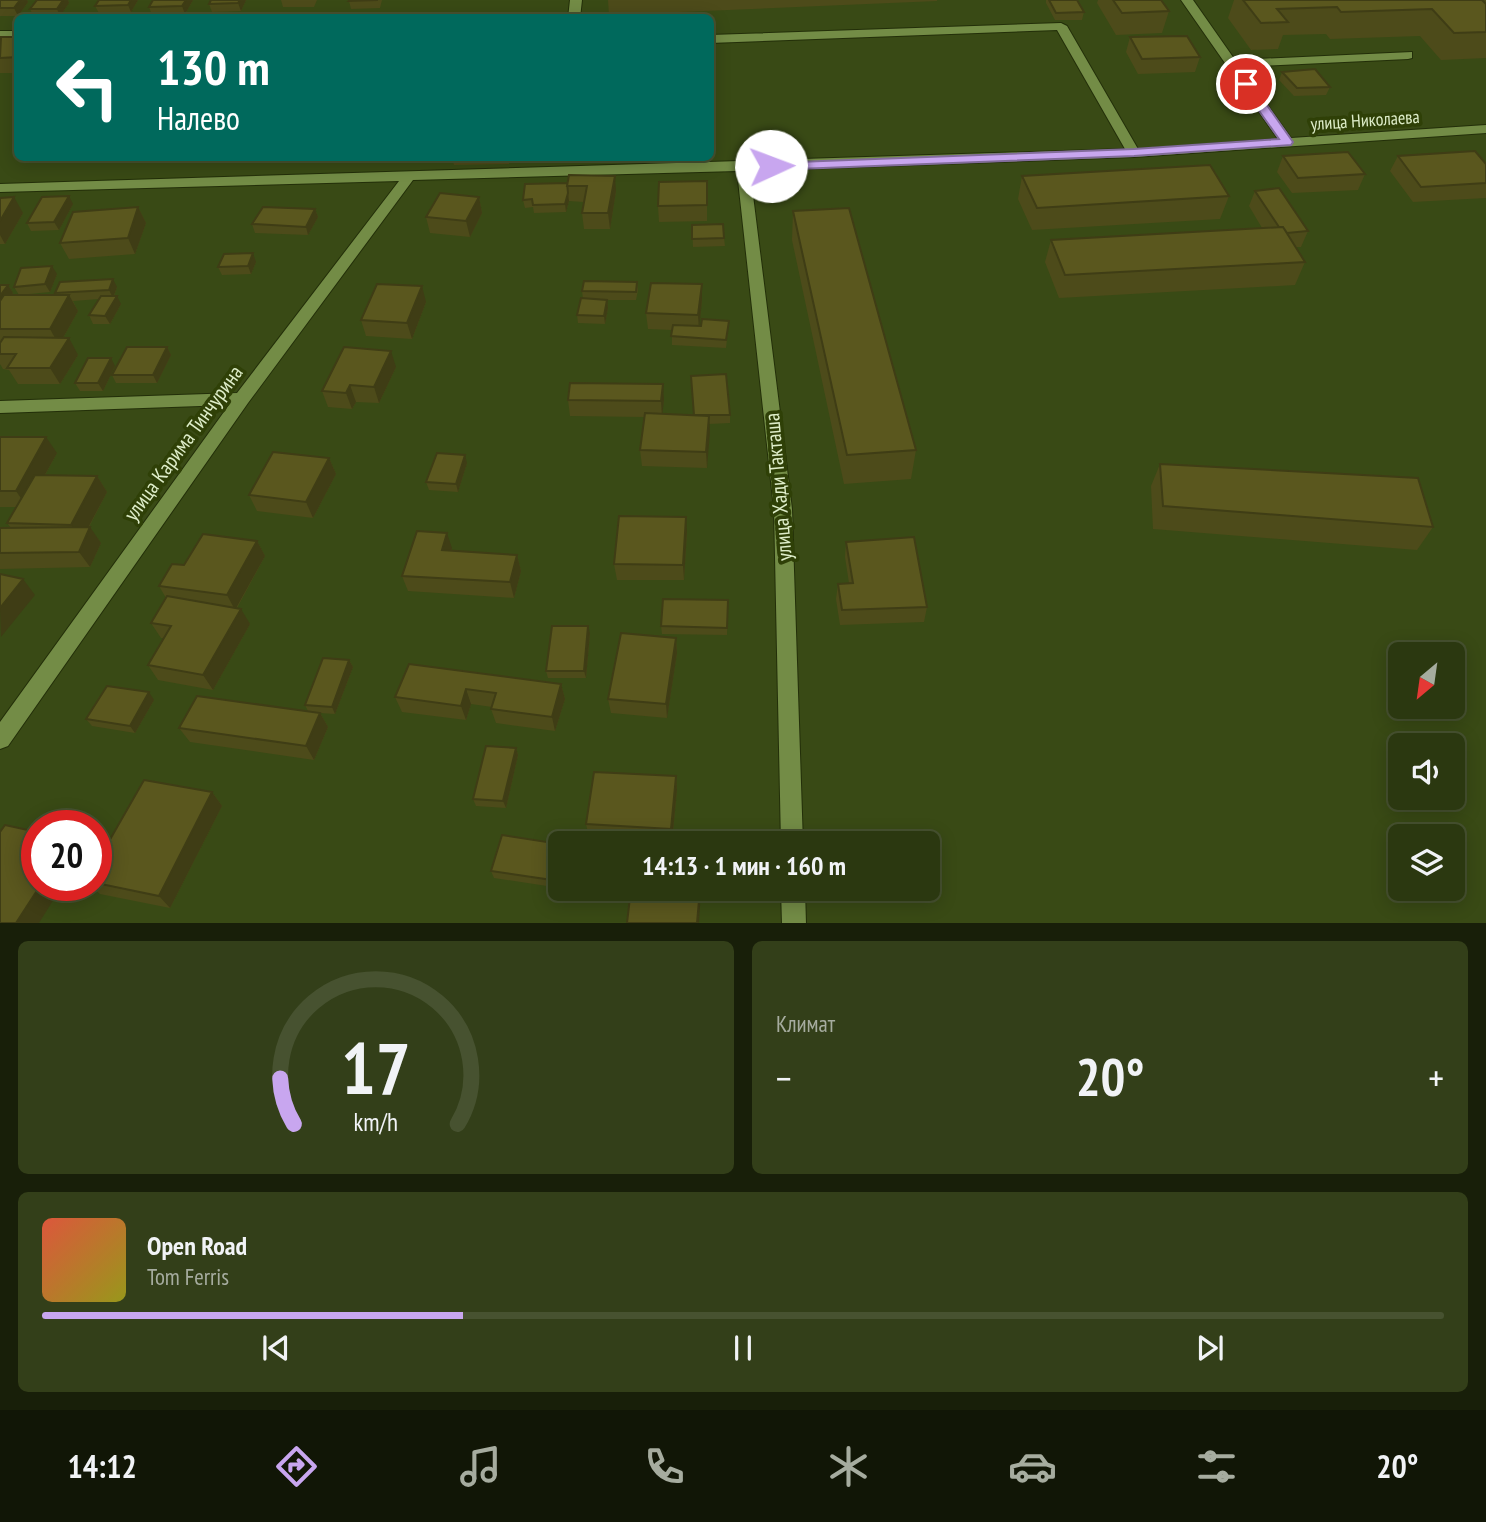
<!DOCTYPE html>
<html lang="ru">
<meta charset="utf-8">
<style>
:root{--surface:#2b3810;--page:#333f19;--text:#f1f3f6;--muted:#a6ac9f;--line:#475230;--accent:#c8a6ef}
body{margin:0;font-family:"PT Sans Narrow",sans-serif;background:var(--page);color:var(--text);height:100vh;display:flex;flex-direction:column;font-size:26px;white-space:nowrap}
*{box-sizing:border-box;margin:0}
p{font-size:23px;color:var(--muted)}
.icon{flex:none;width:38px;height:38px;fill:none;stroke:currentColor;stroke-width:2;stroke-linecap:round;stroke-linejoin:round}
.map{position:relative;height:923px;overflow:hidden}
.panel{display:flex;flex-direction:column;gap:18px;padding:18px;background:#181f09;flex:1}
.panel>*{flex:none}
.top-card{position:absolute;left:14px;top:14px;width:700px;height:147px;border-radius:10px;box-shadow:0 4px 18px #0003,0 0 0 2px var(--line);background:#00695c;color:#fff;overflow:hidden}
.needle{width:46px;rotate:209deg}
.controls{position:absolute;left:1388px;top:642px;display:grid;gap:14px}
.controls a{display:grid;place-items:center;width:77px;height:77px;border-radius:10px;background:var(--surface);box-shadow:0 4px 18px #0003,0 0 0 2px var(--line);font-size:35px}
.speed{position:absolute;left:21px;top:810px;display:flex;gap:14px;font-size:35px;font-weight:700;text-align:center}
.speed>*{display:grid;place-content:center;width:91px;height:91px;border-radius:50%;background:var(--surface);box-shadow:0 4px 18px #0003,0 0 0 2px var(--line);line-height:1}
.speed .limit{border:10px solid #d22;background:#fff;color:#111}
.pin{position:absolute;display:grid;place-items:center;width:60px;height:60px;color:#fff;margin:-30px;border:4px solid #fff;border-radius:50%;box-shadow:0 2px 7px #0007}
.me{position:absolute;width:77px;margin:-38px;rotate:88deg;stroke-linejoin:round;filter:drop-shadow(0 0 5px #0008)}
.turn{display:flex;align-items:center;gap:24px;height:147px;padding:0 28px;font-size:32px}
.turn .icon{width:91px;height:91px;stroke-width:2.5}
.turn b{display:block;font-size:49px;line-height:60px}
.big{font-size:52px;font-weight:700;line-height:1.1}
.panel .tile{flex:1;display:flex;flex-direction:column;justify-content:center;gap:10px;min-width:0;padding:0 24px;border-radius:10px;background:var(--page)}
.panel .dial{align-items:center;gap:0}
.dial svg{height:182px;overflow:visible;fill:none;stroke:var(--line);stroke-width:7;stroke-linecap:round;text-anchor:middle}
.dial text{fill:var(--text);stroke:none}
.song{display:flex;align-items:center;gap:21px}
.cover{width:84px;height:84px;border-radius:10px;background:linear-gradient(135deg,hsl(10 70% 55%),hsl(60 70% 35%))}
.played{height:7px;border-radius:4px;background:linear-gradient(90deg,var(--accent) 30%,var(--line) 30%)}
.keys{display:flex;justify-content:space-around;direction:ltr}
.heat{display:flex;justify-content:space-between;align-items:center;font-size:38px;direction:ltr}
.panel .tiles{flex:1;display:grid;gap:18px;grid-template-columns:1fr 1fr}
.tile:last-child{grid-column:span 2}
.trip{position:absolute;left:548px;top:831px;width:392px;height:70px;border-radius:10px;background:var(--surface);box-shadow:0 4px 18px #0003,0 0 0 2px var(--line);font-weight:700;line-height:70px;text-align:center}
.tab-bar{display:flex;height:112px;justify-content:space-around;align-items:center;background:#111606;color:var(--muted)}
.tab-bar .icon{width:49px;height:49px}
.tab-bar .active{color:var(--accent)}
.tab-bar b{font-size:32px;color:var(--text)}
.map>svg:first-child{display:block}
</style>
<div class="map">
<svg width="1486" height="924" viewBox="0 0 1486 924">
<rect width="100%" height="100%" fill="#394a15"/>
<g fill="none" stroke-linecap="round" stroke-linejoin="round">
<defs>
<path id="minor" d="M 570,0 L 582,0 L 580,18 L 568,18 Z
M 1181,0 L 1193,0 L 1235,60 L 1412,52 L 1412,58 L 1408,59 L 1240,67 L 1291,138 L 1486,125 L 1486,133 L 1134,157 L 750,171 L 792,509 L 803,844 L 781,844 L 774,509 L 737,171 L 413,180 L 248,403 L 8,746 L 0,749 L 0,722 L 229,405 L 0,413 L 0,401 L 237,393 L 399,181 L 0,192 L 0,184 L 1125,149 L 1057,30 L 710,43 L 710,35 L 1061,23 L 1067,26 L 1138,149 L 1278,139 Z
M 0,31 L 18,31 L 18,38 L 0,39 Z
M 781,889 L 805,889 L 806,924 L 782,924 Z"/>
</defs>
<!-- minor casing -->
<use href="#minor" stroke="#232f09" stroke-width="2"/>
<!-- minor -->
<use href="#minor" fill="#738c46" fill-rule="evenodd"/>
</g>
<!-- wall -->
<path fill="#4d4b1a" d="M 0,0 L 27,0 L 28,2 L 18,16 L 0,16 Z
M 37,0 L 68,0 L 69,3 L 60,16 L 34,17 L 30,9 Z
M 99,0 L 138,0 L 131,12 L 99,13 L 95,6 Z
M 193,0 L 185,14 L 152,15 L 149,7 Z
M 211,0 L 246,0 L 241,11 L 212,12 L 209,4 Z
M 281,0 L 317,0 L 314,7 L 283,7 Z
M 382,0 L 380,8 L 351,9 L 349,1 Z
M 608,0 L 937,0 L 937,1 L 609,15 Z
M 1046,0 L 1077,0 L 1084,12 L 1082,20 L 1055,20 L 1046,3 Z
M 1098,0 L 1161,0 L 1169,11 L 1162,33 L 1116,35 L 1097,3 Z
M 1234,0 L 1486,0 L 1486,58 L 1441,60 L 1420,36 L 1330,39 L 1326,34 L 1283,35 L 1278,49 L 1251,50 L 1228,18 Z
M 18,37 L 18,73 L 0,73 L 0,39 Z
M 1130,37 L 1200,57 L 1195,72 L 1138,74 L 1126,52 Z
M 1282,72 L 1330,87 L 1326,95 L 1294,96 L 1279,80 Z
M 1283,156 L 1365,174 L 1358,190 L 1292,193 L 1277,172 Z
M 1398,156 L 1486,164 L 1486,198 L 1413,202 L 1390,171 Z
M 120,158 L 175,158 L 172,162 L 121,160 Z
M 245,158 L 296,158 L 295,161 L 247,162 Z
M 452,158 L 510,158 L 509,164 L 454,165 Z
M 1022,176 L 1229,196 L 1220,219 L 1032,230 L 1018,199 Z
M 707,181 L 707,221 L 659,222 L 658,206 Z
M 567,183 L 616,191 L 610,229 L 584,229 L 582,213 L 584,202 L 569,201 L 566,212 L 534,213 L 533,207 L 525,208 L 523,200 Z
M 1255,191 L 1308,231 L 1301,247 L 1296,247 L 1305,262 L 1295,285 L 1059,298 L 1045,262 L 1051,240 L 1262,228 L 1249,206 Z
M 479,197 L 482,213 L 470,237 L 430,233 L 426,217 Z
M 0,198 L 23,213 L 5,244 L 0,244 Z
M 73,204 L 59,230 L 31,231 L 27,223 Z
M 138,207 L 146,223 L 135,254 L 69,259 L 60,243 Z
M 315,209 L 318,217 L 308,235 L 255,233 L 252,224 Z
M 793,211 L 916,450 L 911,479 L 844,484 L 792,240 Z
M 692,225 L 724,238 L 725,246 L 693,247 Z
M 256,262 L 251,274 L 222,275 L 218,267 Z
M 57,274 L 50,292 L 19,295 L 14,287 Z
M 637,282 L 638,290 L 636,300 L 607,300 L 608,308 L 605,324 L 578,323 L 577,315 L 583,299 L 582,291 Z
M 702,284 L 702,300 L 699,326 L 729,321 L 726,348 L 672,345 L 672,330 L 648,329 L 646,313 Z
M 0,285 L 8,285 L 13,293 L 12,295 L 56,295 L 55,293 L 117,287 L 114,296 L 121,304 L 110,324 L 93,324 L 89,315 L 99,299 L 73,301 L 78,311 L 63,338 L 78,355 L 60,384 L 18,384 L 9,370 L 3,369 L 0,364 Z
M 426,302 L 412,339 L 366,336 L 361,320 Z
M 167,347 L 171,355 L 157,383 L 116,383 L 112,375 Z
M 115,366 L 103,391 L 80,391 L 75,383 Z
M 396,367 L 379,403 L 356,402 L 352,409 L 328,407 L 322,391 Z
M 568,400 L 664,400 L 662,414 L 730,415 L 730,423 L 709,424 L 707,468 L 642,466 L 640,450 L 645,417 L 570,416 Z
M 0,437 L 57,453 L 45,475 L 97,476 L 107,492 L 89,527 L 101,543 L 90,567 L 0,569 L 0,528 L 11,528 L 7,523 L 16,507 L 0,507 Z
M 329,458 L 336,474 L 313,518 L 257,511 L 249,495 Z
M 467,463 L 458,492 L 429,490 L 426,482 Z
M 1160,464 L 1433,527 L 1417,550 L 1153,529 L 1151,486 Z
M 687,532 L 684,580 L 617,580 L 614,564 Z
M 257,541 L 265,556 L 237,608 L 250,624 L 213,690 L 158,680 L 148,665 L 164,638 L 161,638 L 151,623 L 166,598 L 159,586 L 184,565 Z
M 846,542 L 927,607 L 924,622 L 840,625 L 836,599 L 838,584 L 849,583 L 845,557 Z
M 452,548 L 451,551 L 517,555 L 521,571 L 514,598 L 408,591 L 402,576 Z
M 728,600 L 727,635 L 662,634 L 661,626 Z
M 590,633 L 586,678 L 548,678 L 546,671 Z
M 676,638 L 677,653 L 667,718 L 611,713 L 608,699 Z
M 349,660 L 353,667 L 335,714 L 320,713 L 328,727 L 314,760 L 190,742 L 179,728 L 308,711 L 305,705 Z
M 409,664 L 561,684 L 565,699 L 555,731 L 496,723 L 491,709 L 492,707 L 471,704 L 466,720 L 402,712 L 395,697 Z
M 154,700 L 135,733 L 92,726 L 86,719 Z
M 516,748 L 518,755 L 506,808 L 476,806 L 473,799 Z
M 676,776 L 677,790 L 672,842 L 589,837 L 586,824 Z
M 212,792 L 222,806 L 170,908 L 100,894 L 91,886 L 96,886 L 96,864 Z
M 560,844 L 560,888 L 494,878 L 491,871 Z"/>
<!-- shaded-wall -->
<path fill="#3f3d15" d="M 20,0 L 27,0 L 28,2 L 18,16 L 14,8 Z
M 63,0 L 68,0 L 69,3 L 60,16 L 57,9 Z
M 131,0 L 138,0 L 131,12 L 128,5 Z
M 186,0 L 193,0 L 185,14 L 182,6 Z
M 240,0 L 246,0 L 241,11 L 238,3 Z
M 615,176 L 616,191 L 610,229 L 608,213 Z
M 568,193 L 569,201 L 566,212 L 565,204 Z
M 69,196 L 73,204 L 59,230 L 54,222 Z
M 14,197 L 23,213 L 5,244 L 0,235 L 0,221 Z
M 479,197 L 482,213 L 470,237 L 466,221 Z
M 138,207 L 146,223 L 135,254 L 128,238 Z
M 315,209 L 318,217 L 308,235 L 306,227 Z
M 253,253 L 256,262 L 251,274 L 248,266 Z
M 52,266 L 57,274 L 50,292 L 45,284 Z
M 113,279 L 117,287 L 113,298 L 109,290 Z
M 702,284 L 702,300 L 699,331 L 698,315 Z
M 8,285 L 13,293 L 0,312 L 0,296 Z
M 422,286 L 426,302 L 412,339 L 407,323 Z
M 69,295 L 78,311 L 59,345 L 50,329 Z
M 117,296 L 121,304 L 110,324 L 105,316 Z
M 607,300 L 608,308 L 605,324 L 604,316 Z
M 69,338 L 78,355 L 60,384 L 50,368 Z
M 167,347 L 171,355 L 157,383 L 153,375 Z
M 391,351 L 396,367 L 379,403 L 374,387 Z
M 111,358 L 115,366 L 103,391 L 98,383 Z
M 663,384 L 664,400 L 662,417 L 661,401 Z
M 350,385 L 356,402 L 352,409 L 346,393 Z
M 709,416 L 710,432 L 707,468 L 706,452 Z
M 46,437 L 57,453 L 27,507 L 16,491 Z
M 465,455 L 467,463 L 458,492 L 456,484 Z
M 329,458 L 336,474 L 313,518 L 306,502 Z
M 97,476 L 107,492 L 81,541 L 71,525 Z
M 686,517 L 687,532 L 684,580 L 683,565 Z
M 90,527 L 101,543 L 90,567 L 79,552 Z
M 447,533 L 452,548 L 447,566 L 442,550 Z
M 257,541 L 265,556 L 235,610 L 227,595 Z
M 517,555 L 521,571 L 514,598 L 510,582 Z
M 23,579 L 35,595 L 1,637 L 0,608 Z
M 241,609 L 250,624 L 213,690 L 203,675 Z
M 588,626 L 590,633 L 586,678 L 584,671 Z
M 676,638 L 677,653 L 667,718 L 666,704 Z
M 349,660 L 353,667 L 335,714 L 332,707 Z
M 561,684 L 565,699 L 555,731 L 552,717 Z
M 466,689 L 471,704 L 466,720 L 461,706 Z
M 149,692 L 154,700 L 135,733 L 130,726 Z
M 320,713 L 328,727 L 314,760 L 306,746 Z
M 516,748 L 518,755 L 506,808 L 503,801 Z
M 676,776 L 677,790 L 672,842 L 671,829 Z
M 212,792 L 222,806 L 170,908 L 159,896 Z
M 40,886 L 62,886 L 39,923 L 16,923 Z
M 700,889 L 701,889 L 699,923 L 697,923 Z"/>
<!-- building -->
<path fill="#5a571e" stroke="#3f3d15" stroke-width="2" d="M 0,0 L 20,0 L 14,8 L 0,8 Z
M 37,0 L 63,0 L 57,9 L 30,9 Z
M 99,0 L 131,0 L 128,5 L 95,6 Z
M 153,0 L 186,0 L 182,6 L 149,7 Z
M 211,0 L 240,0 L 238,3 L 209,4 Z
M 350,0 L 378,0 L 349,1 Z
M 1049,0 L 1077,0 L 1084,12 L 1056,13 Z
M 1113,0 L 1161,0 L 1169,11 L 1122,13 Z
M 1243,0 L 1482,0 L 1486,4 L 1486,32 L 1454,33 L 1432,9 L 1341,12 L 1337,7 L 1277,9 L 1288,22 L 1261,23 Z
M 1187,36 L 1200,57 L 1142,59 L 1130,37 Z
M 1,37 L 18,37 L 18,57 L 0,58 Z
M 1315,69 L 1330,87 L 1297,88 L 1282,72 Z
M 1475,151 L 1486,164 L 1486,183 L 1421,187 L 1398,156 Z
M 1348,152 L 1365,174 L 1298,178 L 1283,156 Z
M 1210,165 L 1229,196 L 1037,208 L 1022,176 Z
M 569,175 L 615,176 L 608,213 L 582,213 L 587,186 L 567,186 Z
M 707,181 L 707,205 L 658,206 L 659,182 Z
M 567,183 L 568,193 L 565,204 L 533,205 L 532,199 L 523,200 L 525,184 Z
M 1279,188 L 1308,231 L 1287,233 L 1283,227 L 1279,227 L 1255,191 Z
M 440,193 L 479,197 L 466,221 L 426,217 Z
M 69,196 L 54,222 L 27,223 L 42,197 Z
M 14,197 L 0,221 L 0,198 Z
M 138,207 L 128,238 L 60,243 L 73,212 Z
M 263,207 L 315,209 L 306,227 L 252,224 Z
M 849,208 L 916,450 L 847,455 L 793,211 Z
M 723,224 L 724,238 L 692,239 L 692,225 Z
M 1283,227 L 1305,262 L 1065,275 L 1051,240 Z
M 253,253 L 248,266 L 218,267 L 224,254 Z
M 52,266 L 45,284 L 14,287 L 21,268 Z
M 113,279 L 109,290 L 55,293 L 60,282 Z
M 584,281 L 637,282 L 636,292 L 582,291 Z
M 651,283 L 702,284 L 698,315 L 646,313 Z
M 377,284 L 422,286 L 407,323 L 361,320 Z
M 0,285 L 8,285 L 0,296 Z
M 4,295 L 69,295 L 50,329 L 0,329 L 0,301 Z
M 101,296 L 117,296 L 105,316 L 89,315 Z
M 581,298 L 607,300 L 604,316 L 577,315 Z
M 702,319 L 729,321 L 726,340 L 671,336 L 673,325 L 701,326 Z
M 4,337 L 69,338 L 50,368 L 7,368 L 16,354 L 0,354 L 0,343 Z
M 127,347 L 167,347 L 153,375 L 112,375 Z
M 344,347 L 391,351 L 374,387 L 350,385 L 346,393 L 322,391 Z
M 88,358 L 111,358 L 98,383 L 75,383 Z
M 726,374 L 730,415 L 694,415 L 691,376 Z
M 570,383 L 663,384 L 661,401 L 568,400 Z
M 645,413 L 709,416 L 706,452 L 640,450 Z
M 0,437 L 46,437 L 16,491 L 0,491 Z
M 273,452 L 329,458 L 306,502 L 249,495 Z
M 437,453 L 465,455 L 456,484 L 426,482 Z
M 1160,464 L 1418,478 L 1433,527 L 1163,506 Z
M 35,475 L 97,476 L 71,525 L 7,523 Z
M 619,516 L 686,517 L 683,565 L 614,564 Z
M 90,527 L 79,552 L 0,553 L 0,528 Z
M 417,531 L 447,533 L 442,550 L 517,555 L 510,582 L 402,576 Z
M 203,534 L 257,541 L 227,595 L 159,586 L 172,564 L 184,565 Z
M 914,537 L 927,607 L 842,610 L 838,584 L 853,583 L 846,542 Z
M 0,574 L 23,579 L 0,608 Z
M 167,596 L 241,609 L 203,675 L 148,665 L 171,626 L 151,623 Z
M 663,599 L 728,600 L 727,628 L 661,626 Z
M 552,626 L 588,626 L 584,671 L 546,671 Z
M 621,633 L 676,638 L 666,704 L 608,699 Z
M 323,658 L 349,660 L 332,707 L 305,705 Z
M 409,664 L 561,684 L 552,717 L 491,709 L 496,693 L 466,689 L 461,706 L 395,697 Z
M 107,686 L 149,692 L 130,726 L 86,719 Z
M 197,696 L 320,713 L 306,746 L 179,728 Z
M 486,746 L 516,748 L 503,801 L 473,799 Z
M 594,772 L 676,776 L 671,829 L 586,824 Z
M 144,780 L 212,792 L 159,896 L 96,883 L 96,864 Z
M 5,825 L 37,832 L 37,886 L 40,886 L 16,923 L 0,923 L 0,832 Z
M 502,835 L 560,844 L 559,881 L 491,871 Z
M 631,889 L 700,889 L 697,923 L 627,923 Z"/>
<!-- route -->
<path fill="#c8a6ef" stroke="#826c9b" stroke-width="2" d="M 1242,81 L 1250,81 L 1293,142 L 1291,145 L 1134,156 L 771,170 L 765,166 L 771,163 L 1134,149 L 1279,139 L 1240,84 Z"/>
<g text-anchor="middle" dominant-baseline="central" stroke-width="7" stroke-linejoin="round" paint-order="stroke">
<!-- far-street labels -->
<g font-size="18" fill="#deedc9" stroke="#2f4007">
<text transform="translate(1365 120) rotate(-4)">улица Николаева</text>
</g>
<!-- street labels -->
<g font-size="21" fill="#deedc9" stroke="#2f4007">
<text transform="translate(183 443) rotate(-54)">улица Карима Тинчурина</text>
<text transform="translate(778 487) rotate(-95)">улица Хади Такташа</text>
</g>
</g>
</svg>
<div class="controls">
<a><svg class="needle" viewBox="-14 -14 28 28"><path d="M0-13l5 13h-10z" fill="#e53935"/><path d="M0 13l5-13h-10z" fill="#a6ac9f"/></svg></a>
<a><svg class="icon" aria-label="sound" viewBox="0 0 24 24"><path d="M4 9h4l5-4v14l-5-4H4zM17 9q2 3 0 6"/></svg></a>
<a><svg class="icon" aria-label="layers" viewBox="0 0 24 24"><path d="M12 4l9 5-9 5-9-5zM3 14l9 5 9-5"/></svg></a>
</div>
<div class="speed"><div class="limit">20</div></div>
<div class="pin" style="left:1246px;top:84px;background:#d93025"><svg class="icon" aria-label="arrive" viewBox="0 0 24 24"><path d="M6 21V4h12l-3 4 3 4H6"/></svg></div>
<svg class="me" style="left:771px;top:166px" viewBox="-20 -20 40 40"><circle r="19" fill="#fff"/><path d="M0-13L10 11 0 6-10 11z" fill="#c8a6ef"/></svg>
<div class="trip">14:13 · 1 мин · 160 m</div>
<div class="top-card">
<div class="turn"><svg class="icon" aria-label="left" viewBox="0 0 24 24"><path d="M17 20v-9H6M10 6l-5 5 5 5"/></svg><div><b>130 m</b>Налево</div></div>
</div>
</div>
<section class="panel">
<div class="tiles">
<div class="tile dial"><svg viewBox="0 0 100 80">
<path d="M14 69A42 42 0 1 1 86 69"/>
<path d="M14 69A42 42 0 0 1 8 49" stroke="#c8a6ef"/>
<text x="50" y="56" font-size="32" font-weight="700">17</text>
<text x="50" y="72" font-size="11">km/h</text>
</svg></div>
<div class="tile"><p>Климат</p>
<div class="heat"><a>−</a><b class="big">20°</b><a>+</a></div>
</div>
<div class="tile">
<div class="song"><i class="cover"></i><div><b>Open Road</b><p>Tom Ferris</p></div></div>
<div class="played"></div>
<div class="keys"><svg class="icon" aria-label="previous" viewBox="0 0 24 24"><path d="M18 5L8 12l10 7zM5 5v14"/></svg><svg class="icon" aria-label="pause" viewBox="0 0 24 24"><path d="M8 5v14M16 5v14"/></svg><svg class="icon" aria-label="next" viewBox="0 0 24 24"><path d="M6 5l10 7-10 7zM19 5v14"/></svg></div>
</div>
</div>
</section>
<nav class="tab-bar">
<b>14:12</b>
<svg class="icon active" aria-label="directions" viewBox="0 0 24 24"><path d="M12 3l9 9-9 9-9-9zM9 14v-3h6M13 9l2 2-2 2"/></svg>
<svg class="icon" aria-label="music" viewBox="0 0 24 24"><path d="M9 18V5l10-2v13"/><circle cx="6" cy="18" r="3"/><circle cx="16" cy="16" r="3"/></svg>
<svg class="icon" aria-label="phone" viewBox="0 0 24 24"><path d="M5 4h4l2 5-3 2q2 4 5 5l2-3 5 2v4C11 20 4 13 5 4z"/></svg>
<svg class="icon" aria-label="climate" viewBox="0 0 24 24"><path d="M12 3v18M4 7l16 10M4 17L20 7"/></svg>
<svg class="icon" aria-label="car" viewBox="0 0 24 24"><path d="M5 17H2v-5l4-1 3-4h7l3 4 3 1v5h-3M9 17h6M6 11h13"/><circle cx="7" cy="17" r="2"/><circle cx="17" cy="17" r="2"/></svg>
<svg class="icon" aria-label="filters" viewBox="0 0 24 24"><path d="M4 7h16M4 17h16"/><circle cx="9" cy="7" r="2"/><circle cx="15" cy="17" r="2"/></svg>
<b>20°</b>
</nav>
